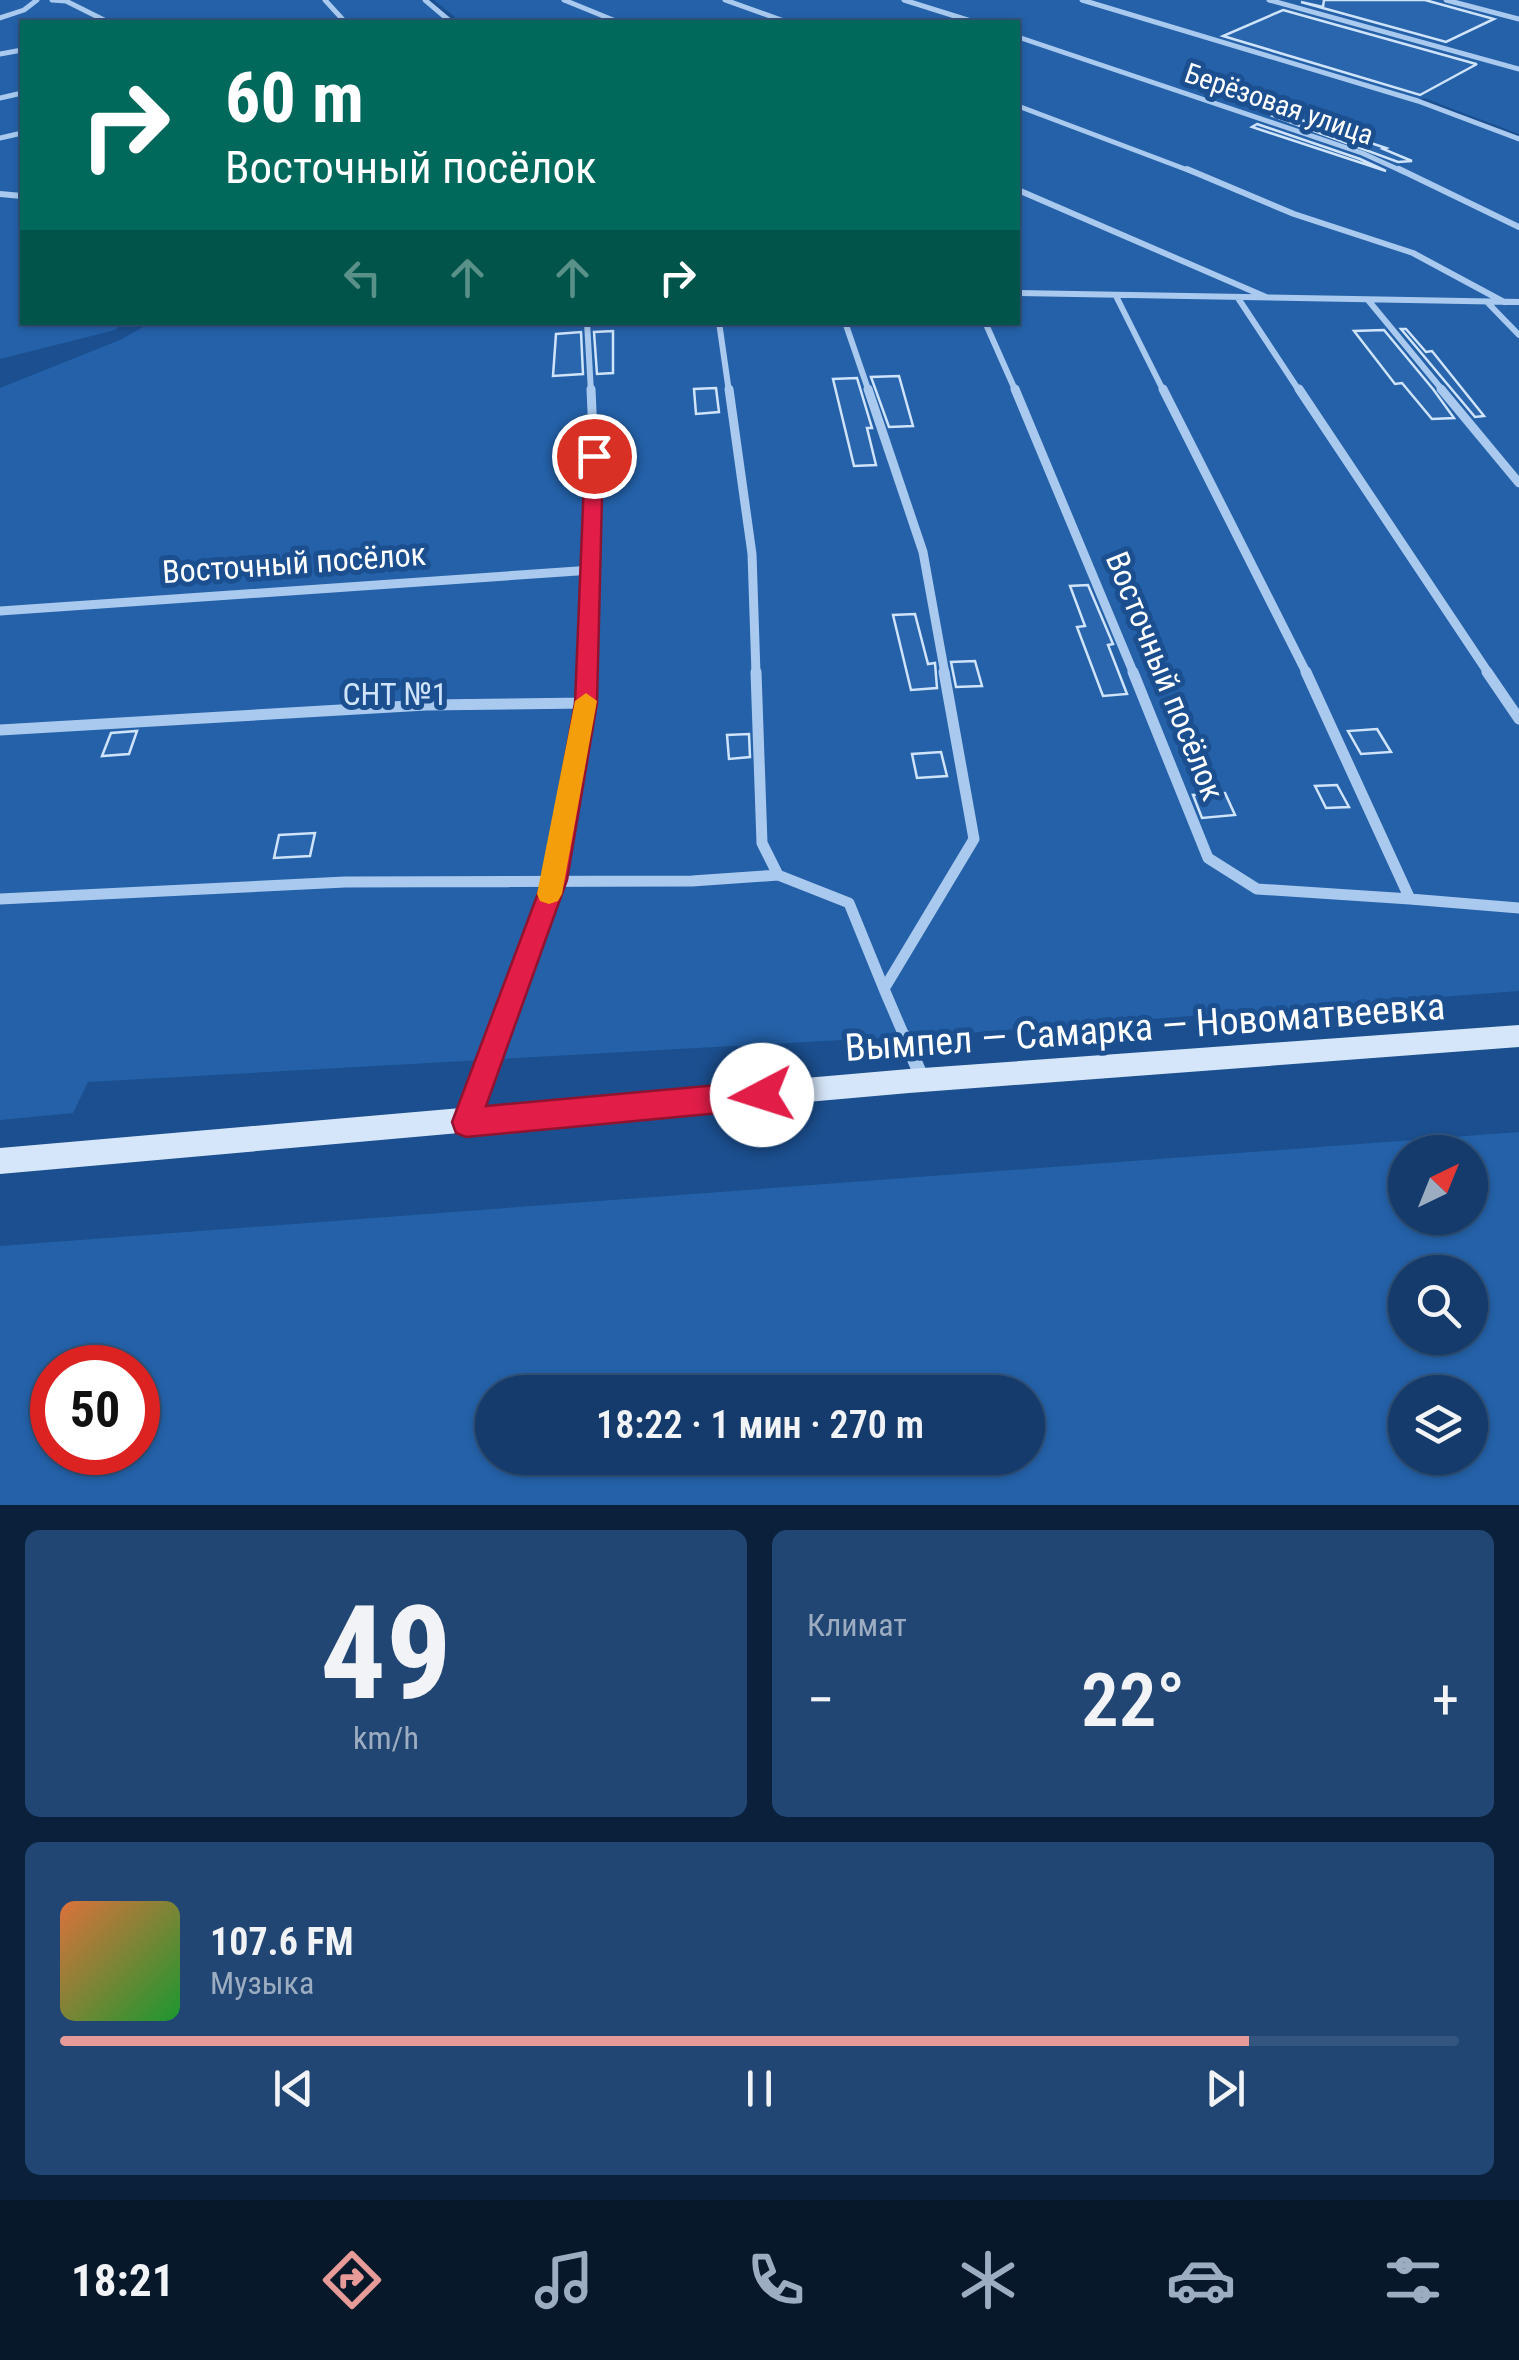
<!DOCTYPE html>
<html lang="ru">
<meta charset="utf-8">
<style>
:root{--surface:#143b6b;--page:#214673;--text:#f1f3f6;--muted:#9dadc1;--line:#33557e;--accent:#e69b98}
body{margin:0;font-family:"Roboto Condensed",sans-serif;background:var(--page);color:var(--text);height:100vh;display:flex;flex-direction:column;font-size:38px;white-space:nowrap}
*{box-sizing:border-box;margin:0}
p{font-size:32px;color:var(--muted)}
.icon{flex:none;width:55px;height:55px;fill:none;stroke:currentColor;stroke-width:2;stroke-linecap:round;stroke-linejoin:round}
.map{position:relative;height:1505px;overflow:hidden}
.panel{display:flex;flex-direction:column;gap:25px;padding:25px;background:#0b203b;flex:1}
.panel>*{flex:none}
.guide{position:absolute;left:20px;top:20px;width:1000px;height:305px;border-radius:0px;box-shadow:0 2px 8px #0004,0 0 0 2px var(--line);background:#00695c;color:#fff;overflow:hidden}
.needle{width:65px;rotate:43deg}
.controls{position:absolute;left:1388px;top:1135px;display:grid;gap:20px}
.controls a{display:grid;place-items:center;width:100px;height:100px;border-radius:50%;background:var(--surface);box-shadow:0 2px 8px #0004,0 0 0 2px var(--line);font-size:50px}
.speed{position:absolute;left:30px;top:1345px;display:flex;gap:20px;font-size:50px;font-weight:700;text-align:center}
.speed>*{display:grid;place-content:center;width:130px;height:130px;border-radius:50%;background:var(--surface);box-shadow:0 2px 8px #0004,0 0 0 2px var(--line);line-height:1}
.speed .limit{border:15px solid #d22;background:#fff;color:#111}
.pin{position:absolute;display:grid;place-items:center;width:85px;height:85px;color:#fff;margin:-42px;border:5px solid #fff;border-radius:50%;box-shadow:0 2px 10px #0007}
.me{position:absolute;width:110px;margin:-55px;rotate:265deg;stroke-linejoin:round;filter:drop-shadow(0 0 8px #0008)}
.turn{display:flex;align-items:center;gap:35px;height:210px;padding:0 40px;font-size:45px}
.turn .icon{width:130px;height:130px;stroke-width:2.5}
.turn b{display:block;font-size:70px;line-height:85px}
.lanes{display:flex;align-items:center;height:95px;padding:0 40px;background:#0003;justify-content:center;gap:50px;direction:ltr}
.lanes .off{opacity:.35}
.big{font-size:75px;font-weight:600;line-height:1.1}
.panel .tile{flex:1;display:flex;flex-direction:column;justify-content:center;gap:15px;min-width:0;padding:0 35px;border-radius:15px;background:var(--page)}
.panel .dial{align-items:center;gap:0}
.dial b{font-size:130px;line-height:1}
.song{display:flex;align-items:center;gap:30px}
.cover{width:120px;height:120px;border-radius:15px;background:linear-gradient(135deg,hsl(20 70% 55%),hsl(130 70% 35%))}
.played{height:10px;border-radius:5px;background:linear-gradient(90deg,var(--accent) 85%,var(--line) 85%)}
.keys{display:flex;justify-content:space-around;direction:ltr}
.heat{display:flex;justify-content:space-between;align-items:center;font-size:55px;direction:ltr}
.panel .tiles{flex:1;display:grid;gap:25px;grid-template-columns:1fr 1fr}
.tile:last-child{grid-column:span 2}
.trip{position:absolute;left:475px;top:1375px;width:570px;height:100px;border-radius:50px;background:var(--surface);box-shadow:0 2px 8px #0004,0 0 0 2px var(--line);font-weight:600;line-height:100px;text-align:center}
.dock{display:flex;height:160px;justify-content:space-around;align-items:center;background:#08182b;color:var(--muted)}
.dock .icon{width:70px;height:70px}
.dock .on{color:var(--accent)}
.dock b{font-size:45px;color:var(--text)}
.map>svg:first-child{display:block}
</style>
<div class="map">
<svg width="1519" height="1505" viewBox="0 0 1519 1505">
<rect width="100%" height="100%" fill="#1b4f8f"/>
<!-- green -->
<path fill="#2461a8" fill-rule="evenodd" d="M 0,0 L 421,0 L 448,22 L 22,22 L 22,322 L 124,323 L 115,330 L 0,359 Z
M 434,0 L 1519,0 L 1519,134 L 1424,98 L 1418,101 L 1519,141 L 1519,991 L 967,1033 L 88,1082 L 73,1113 L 0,1120 L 0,388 L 120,340 L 150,323 L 1018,322 L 1018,22 L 461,22 Z
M 1519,1132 L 1519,1505 L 0,1505 L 0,1246 ZM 1470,1152 L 1470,1218 L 1405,1218 L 1405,1152 ZM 1470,1272 L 1470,1338 L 1405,1338 L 1405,1272 ZM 52,1368 L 138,1368 L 138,1452 L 52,1452 ZM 1028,1392 L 1028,1458 L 492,1458 L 492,1392 ZM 1470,1392 L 1470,1458 L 1405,1458 L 1405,1392 Z"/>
<!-- building -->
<path fill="#2a66ad" stroke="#cfe3fa" stroke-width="2.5" d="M 1324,0 L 1425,0 L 1494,19 L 1446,42 L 1301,2 L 1323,7 Z
M 1283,10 L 1476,64 L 1477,64 L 1420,95 L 1223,36 Z
M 1280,113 L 1386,148 L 1383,149 L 1412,161 L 1398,162 L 1273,116 Z
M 1257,124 L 1360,159 L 1386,171 L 1252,127 Z
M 1401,329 L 1406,329 L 1426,352 L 1432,351 L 1484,416 L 1475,417 Z
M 1384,330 L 1433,389 L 1454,418 L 1432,419 L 1402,383 L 1395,384 L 1354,331 Z
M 613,331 L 613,373 L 597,374 L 594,332 Z
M 581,332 L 583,374 L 553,376 L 556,334 Z
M 899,376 L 913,426 L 889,427 L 871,377 Z
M 857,378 L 872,428 L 867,428 L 876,465 L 854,466 L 833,379 Z
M 716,388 L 719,412 L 696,414 L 694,389 Z
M 1088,585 L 1113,644 L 1108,645 L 1127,694 L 1103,696 L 1077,627 L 1085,626 L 1070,586 Z
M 915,614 L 928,664 L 935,663 L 937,688 L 911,690 L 893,615 Z
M 975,661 L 982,686 L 956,687 L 951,662 Z
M 1377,729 L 1391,752 L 1361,754 L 1348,731 Z
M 137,731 L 129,754 L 102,756 L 111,733 Z
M 749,734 L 750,757 L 729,759 L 727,735 Z
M 941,752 L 947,776 L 917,778 L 912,754 Z
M 1337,785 L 1349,807 L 1326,808 L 1315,786 Z
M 1225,793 L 1235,815 L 1202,818 L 1193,795 Z
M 315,833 L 310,856 L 274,858 L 279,835 Z"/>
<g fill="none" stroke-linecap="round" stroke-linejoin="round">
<!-- minor-far4 -->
<path stroke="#a9c9ee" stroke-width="5" d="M 52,0 L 66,1 L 108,22
M 325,0 L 345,22
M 425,0 L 451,22
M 564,0 L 618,22
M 725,0 L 787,22
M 904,0 L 974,22
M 1082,0 L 1418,101 L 1519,139
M 1269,0 L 1519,69
M 1446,0 L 1519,19
M 0,18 L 24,10 L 37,0
M 1018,37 L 1362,153 L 1404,172
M 0,54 L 22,50
M 0,98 L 22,93
M 1018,106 L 1193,172
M 0,138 L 22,133"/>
<!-- minor-far3 -->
<path stroke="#a9c9ee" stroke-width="6" d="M 1187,169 L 1294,214 L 1413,253 L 1504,302
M 1399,169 L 1519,227
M 1018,190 L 1266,297
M 0,194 L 22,196
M 1018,293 L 1519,302
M 1116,296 L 1164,392
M 1238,298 L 1300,392
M 1368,300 L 1444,392
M 1487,302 L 1519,335
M 587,322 L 591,392
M 719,322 L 729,392
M 845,322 L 869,392
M 985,322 L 1016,392"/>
<!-- minor-far2 -->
<path stroke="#a9c9ee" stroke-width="9" d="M 729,389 L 752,554 L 756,674
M 868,389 L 923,552 L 945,674
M 1015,389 L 1134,674
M 1163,389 L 1307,674
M 1299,389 L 1489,674
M 1441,389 L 1519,483
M 0,611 L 592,570
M 587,674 L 594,456 L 591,389"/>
<!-- minor-far1 -->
<path stroke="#a9c9ee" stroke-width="11" d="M 756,672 L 762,843 L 778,875 L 849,903 L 884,989
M 1133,672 L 1208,858 L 1257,889 L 1410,899
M 1306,672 L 1410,899 L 1519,908
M 1487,672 L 1519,719
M 0,730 L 426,705 L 586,703
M 0,899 L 345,882 L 692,881 L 778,875
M 497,1038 L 555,880 L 586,703 L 587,672
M 905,1038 L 884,989 L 974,839 L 944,672"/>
<!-- minor -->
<path stroke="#a9c9ee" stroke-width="14" d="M 904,1036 L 923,1080
M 468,1117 L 498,1036"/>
<!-- secondary -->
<path fill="#d6e6fa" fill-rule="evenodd" d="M 1519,1025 L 1519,1047 L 909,1093 L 0,1174 L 0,1148 L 909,1069 Z"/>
</g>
<!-- route -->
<path fill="#e11d48" stroke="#92132f" stroke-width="2.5" d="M 594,451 L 603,456 L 597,703 L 567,880 L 486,1106 L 762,1081 L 772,1085 L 776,1095 L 772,1105 L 762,1109 L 466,1137 L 456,1133 L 452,1122 L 543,880 L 575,703 L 585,456 Z"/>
<!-- slow -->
<path fill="#f59e0b" d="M 586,693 L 597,701 L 562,894 L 558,901 L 549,904 L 540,901 L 537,894 L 575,701 Z"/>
<g text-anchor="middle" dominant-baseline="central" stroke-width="10" stroke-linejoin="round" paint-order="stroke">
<!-- far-street labels -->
<g font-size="28" fill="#fff" stroke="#1b4f8f">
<text transform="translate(1279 104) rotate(19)">Берёзовая улица</text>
</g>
<!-- street labels -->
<g font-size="32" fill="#fff" stroke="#1b4f8f">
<text transform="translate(294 563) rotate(-4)">Восточный посёлок</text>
<text transform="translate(1165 676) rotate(68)">Восточный посёлок</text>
</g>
<!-- park labels -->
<g font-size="32" fill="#cfe3fa" stroke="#1b4f8f">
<text x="395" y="694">СНТ №1</text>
</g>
<!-- near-street labels -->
<g font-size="38" fill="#fff" stroke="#1b4f8f">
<text transform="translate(1145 1027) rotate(-4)">Вымпел — Самарка — Новоматвеевка</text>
</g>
</g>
</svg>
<div class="controls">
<a><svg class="needle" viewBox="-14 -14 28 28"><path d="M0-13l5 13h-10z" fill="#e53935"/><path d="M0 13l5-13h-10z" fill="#9dadc1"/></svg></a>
<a><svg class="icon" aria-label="search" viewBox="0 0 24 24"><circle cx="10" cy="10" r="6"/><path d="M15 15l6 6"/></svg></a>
<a><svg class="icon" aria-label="layers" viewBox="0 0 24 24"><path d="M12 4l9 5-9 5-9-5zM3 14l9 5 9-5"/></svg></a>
</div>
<div class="speed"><div class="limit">50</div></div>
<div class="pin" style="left:594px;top:456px;background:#d93025"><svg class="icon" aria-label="arrive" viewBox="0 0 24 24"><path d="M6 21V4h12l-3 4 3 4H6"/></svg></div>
<svg class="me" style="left:762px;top:1095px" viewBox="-20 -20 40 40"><circle r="19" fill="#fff"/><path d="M0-13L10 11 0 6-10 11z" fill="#e11d48"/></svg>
<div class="trip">18:22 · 1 мин · 270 m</div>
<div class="guide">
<div class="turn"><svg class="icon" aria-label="right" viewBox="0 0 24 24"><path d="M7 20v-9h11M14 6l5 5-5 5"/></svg><div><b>60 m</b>Восточный посёлок</div></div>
<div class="lanes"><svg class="icon off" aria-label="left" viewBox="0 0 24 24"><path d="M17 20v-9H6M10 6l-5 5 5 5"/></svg><svg class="icon off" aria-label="ahead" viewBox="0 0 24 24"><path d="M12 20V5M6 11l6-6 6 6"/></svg><svg class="icon off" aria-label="ahead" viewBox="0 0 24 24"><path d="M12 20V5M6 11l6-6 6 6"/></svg><svg class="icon" aria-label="right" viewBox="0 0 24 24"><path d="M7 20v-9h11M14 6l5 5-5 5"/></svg></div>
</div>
</div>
<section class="panel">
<div class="tiles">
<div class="tile dial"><b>49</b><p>km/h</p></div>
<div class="tile"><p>Климат</p>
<div class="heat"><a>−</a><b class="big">22°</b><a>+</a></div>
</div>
<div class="tile">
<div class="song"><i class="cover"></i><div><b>107.6 FM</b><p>Музыка</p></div></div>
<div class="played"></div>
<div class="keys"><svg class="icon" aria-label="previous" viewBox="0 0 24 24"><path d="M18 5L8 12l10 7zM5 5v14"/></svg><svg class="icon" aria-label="pause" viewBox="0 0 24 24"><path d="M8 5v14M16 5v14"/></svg><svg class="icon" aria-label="next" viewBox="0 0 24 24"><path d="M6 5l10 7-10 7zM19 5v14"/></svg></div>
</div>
</div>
</section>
<nav class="dock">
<b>18:21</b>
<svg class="icon on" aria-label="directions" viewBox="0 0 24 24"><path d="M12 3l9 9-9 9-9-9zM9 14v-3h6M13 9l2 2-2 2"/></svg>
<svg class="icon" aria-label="music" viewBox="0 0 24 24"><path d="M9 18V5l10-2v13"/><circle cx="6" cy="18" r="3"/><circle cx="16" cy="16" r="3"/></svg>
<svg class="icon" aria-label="phone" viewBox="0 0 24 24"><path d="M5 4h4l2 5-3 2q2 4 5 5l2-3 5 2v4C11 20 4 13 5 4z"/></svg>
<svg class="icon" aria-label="climate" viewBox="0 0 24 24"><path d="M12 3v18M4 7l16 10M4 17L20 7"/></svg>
<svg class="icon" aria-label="car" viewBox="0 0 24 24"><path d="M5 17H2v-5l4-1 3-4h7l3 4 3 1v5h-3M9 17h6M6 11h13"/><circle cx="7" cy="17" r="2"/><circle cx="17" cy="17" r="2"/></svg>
<svg class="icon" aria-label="filters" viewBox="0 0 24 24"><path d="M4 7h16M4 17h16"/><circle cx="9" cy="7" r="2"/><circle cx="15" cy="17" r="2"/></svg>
</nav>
